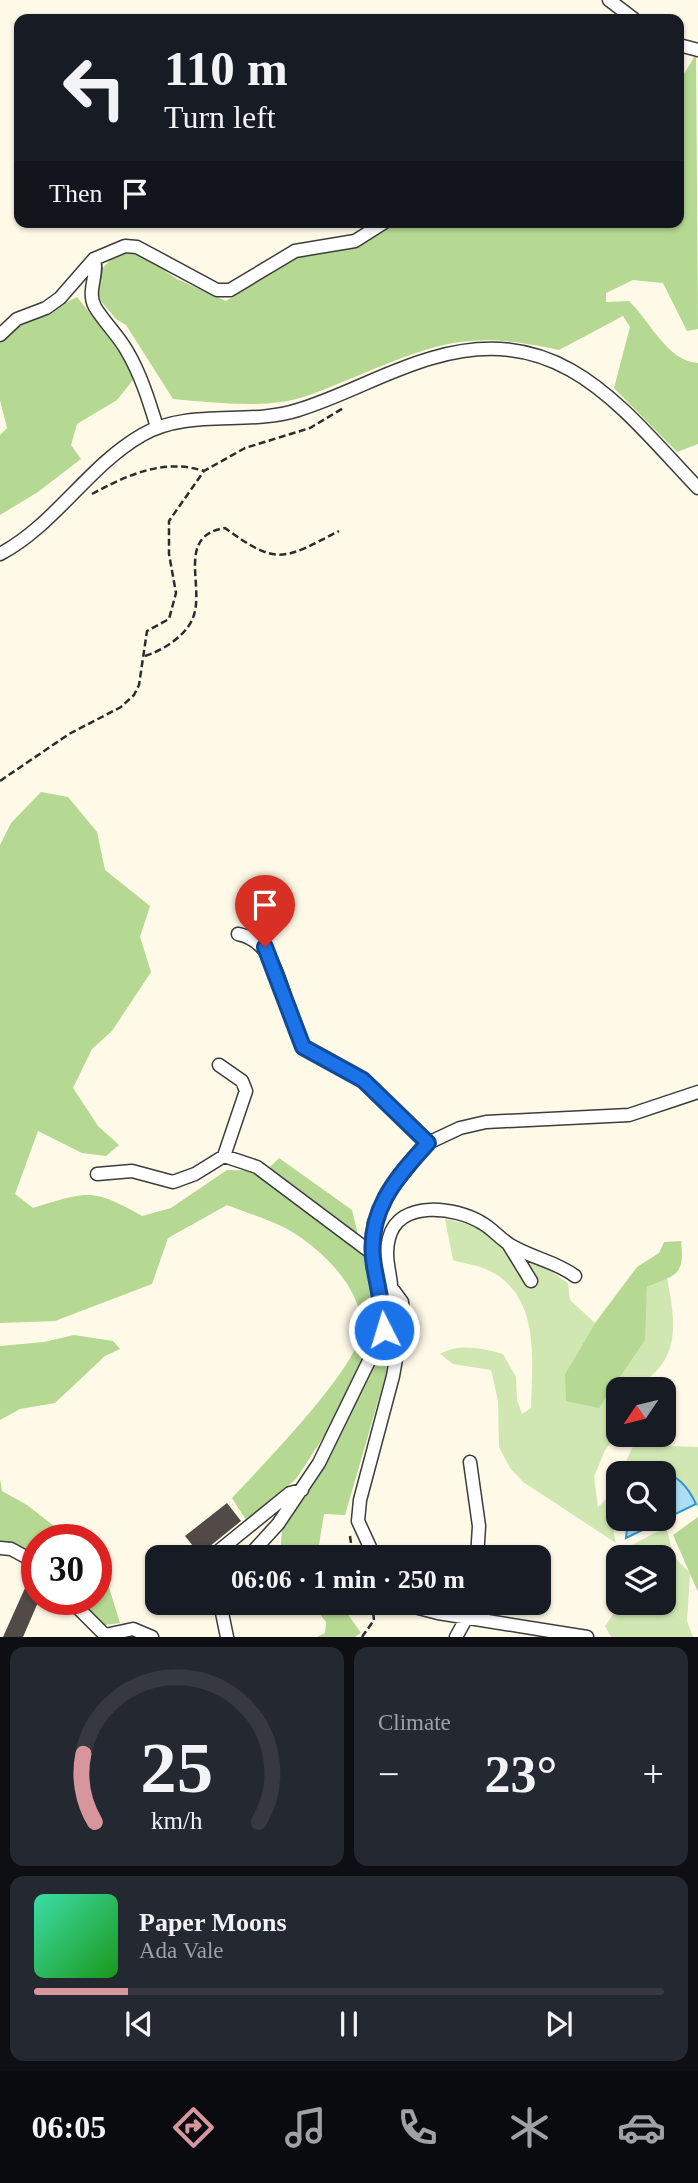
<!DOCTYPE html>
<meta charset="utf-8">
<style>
:root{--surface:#171b24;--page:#242831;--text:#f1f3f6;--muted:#9ea1a6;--line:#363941;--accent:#d7969e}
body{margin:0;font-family:Georgia,serif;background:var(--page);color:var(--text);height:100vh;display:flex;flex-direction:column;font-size:26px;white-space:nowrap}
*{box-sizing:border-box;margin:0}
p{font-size:23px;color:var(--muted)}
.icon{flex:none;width:38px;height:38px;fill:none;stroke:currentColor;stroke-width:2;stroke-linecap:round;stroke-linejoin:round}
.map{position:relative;height:1637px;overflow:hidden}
.sheet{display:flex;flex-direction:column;gap:10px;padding:10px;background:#0d0f14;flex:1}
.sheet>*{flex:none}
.banner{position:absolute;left:14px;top:14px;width:670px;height:214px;border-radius:14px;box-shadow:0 2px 5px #0004;background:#171b24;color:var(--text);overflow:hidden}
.needle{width:46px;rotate:235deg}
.fabs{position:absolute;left:606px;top:1377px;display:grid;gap:14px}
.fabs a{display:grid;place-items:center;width:70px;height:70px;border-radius:14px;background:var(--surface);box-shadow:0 2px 5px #0004;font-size:35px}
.speed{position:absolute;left:21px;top:1524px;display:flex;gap:14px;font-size:35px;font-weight:700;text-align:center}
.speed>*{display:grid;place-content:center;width:91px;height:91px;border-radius:50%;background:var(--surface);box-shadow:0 2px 5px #0004;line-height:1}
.speed .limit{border:10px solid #d22;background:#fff;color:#111}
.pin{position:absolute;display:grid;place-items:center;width:60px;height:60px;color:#fff;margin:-72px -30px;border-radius:50% 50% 50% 0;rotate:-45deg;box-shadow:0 0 7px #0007}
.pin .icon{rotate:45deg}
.me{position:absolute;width:77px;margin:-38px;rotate:355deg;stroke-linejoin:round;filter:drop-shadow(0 0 5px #0008)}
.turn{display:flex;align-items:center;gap:24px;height:147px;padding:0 35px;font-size:32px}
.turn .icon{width:91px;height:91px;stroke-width:2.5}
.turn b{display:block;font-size:49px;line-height:60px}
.then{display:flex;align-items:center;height:66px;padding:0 35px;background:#0003;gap:14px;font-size:26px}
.big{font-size:52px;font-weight:800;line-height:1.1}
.sheet .widget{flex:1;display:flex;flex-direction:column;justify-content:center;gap:10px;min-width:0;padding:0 24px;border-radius:14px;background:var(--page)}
.sheet .dial{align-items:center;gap:0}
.dial svg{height:182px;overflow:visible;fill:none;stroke:var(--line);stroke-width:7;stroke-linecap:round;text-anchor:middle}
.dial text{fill:var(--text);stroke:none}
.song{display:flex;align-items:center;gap:21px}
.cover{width:84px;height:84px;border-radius:10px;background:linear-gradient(135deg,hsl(160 70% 55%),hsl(120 70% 35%))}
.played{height:7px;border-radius:4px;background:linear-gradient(90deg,var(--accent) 15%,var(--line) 15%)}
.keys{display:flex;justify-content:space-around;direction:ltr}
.heat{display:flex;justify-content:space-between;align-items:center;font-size:38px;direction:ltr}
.sheet .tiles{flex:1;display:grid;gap:10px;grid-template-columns:1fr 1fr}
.widget:last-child{grid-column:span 2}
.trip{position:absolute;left:145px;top:1545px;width:406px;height:70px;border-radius:14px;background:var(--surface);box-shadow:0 2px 5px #0004;font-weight:800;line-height:70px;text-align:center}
.tab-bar{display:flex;height:112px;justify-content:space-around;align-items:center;background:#090b0e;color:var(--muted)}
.tab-bar .icon{width:49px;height:49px}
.tab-bar .on{color:var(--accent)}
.tab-bar b{font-size:32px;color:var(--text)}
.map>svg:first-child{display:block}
</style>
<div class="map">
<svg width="698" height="1637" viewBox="0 0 698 1637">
<rect width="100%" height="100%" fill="#fff9e7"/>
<!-- green -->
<path fill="#d0e7b2" d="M 445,1219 C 492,1226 530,1257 568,1283 L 570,1300 L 595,1323 L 565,1374 L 644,1340 L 647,1287 L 667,1278 C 674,1314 682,1355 647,1379 C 636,1388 632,1389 618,1390 L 618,1434 L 605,1450 L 594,1477 L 598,1507 L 610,1495 L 618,1478 C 618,1504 609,1518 616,1543 L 523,1482 L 510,1468 L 499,1447 L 498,1401 L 491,1370 L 453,1364 L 440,1354 C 459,1343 483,1348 503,1354 L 516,1377 L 517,1400 L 522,1414 L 531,1408 C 532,1361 541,1297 490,1271 C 479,1265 465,1264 453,1260 Z
M 637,1438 L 670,1446 L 698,1447 L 698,1509 L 684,1484 L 663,1474 L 620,1474 Z
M 666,1527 L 674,1557 L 690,1573 L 687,1621 L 693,1637 L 611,1637 L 605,1626 L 621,1603 L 663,1603 L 663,1558 L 627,1557 L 628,1547 Z"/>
<!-- forest -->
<path fill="#b5d892" d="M 696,54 L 698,329 L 687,331 L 663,283 L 633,280 L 606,293 L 606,302 L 629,301 C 650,321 668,362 698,363 L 698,444 L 677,452 L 614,388 L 630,327 L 623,316 L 559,350 C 466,329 436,344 352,378 C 329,387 305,399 281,402 C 245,407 209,402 173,399 L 126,325 L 116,319 L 100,300 L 97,284 L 101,270 L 113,257 L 127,253 L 141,254 L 177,279 L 226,301 L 297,255 L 362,241 L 398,222 L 679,222 L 679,82 Z
M 77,297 L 120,351 L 133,380 L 117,400 L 77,424 L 71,445 L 81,459 L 38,492 L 0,515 L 0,435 L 7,428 L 0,400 L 0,341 L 9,331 Z
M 41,792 L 68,797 L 97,832 L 105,870 L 150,906 L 140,937 L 151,972 L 112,1031 L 92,1049 L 73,1088 L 98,1126 L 119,1145 L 106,1156 L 82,1153 L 38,1131 L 15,1194 L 33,1208 C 87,1192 91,1187 142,1216 L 171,1208 L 227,1170 L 266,1171 L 279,1158 L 352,1210 L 361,1247 L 376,1280 L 383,1329 L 326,1433 L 296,1479 L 246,1520 L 232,1498 C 262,1466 350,1376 360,1336 C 370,1293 317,1243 281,1226 C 264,1218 245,1212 227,1205 L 168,1238 L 152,1284 L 55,1321 L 0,1323 L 0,845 L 11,823 Z
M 681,1241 C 685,1277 676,1274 647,1287 L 645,1340 L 599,1408 L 566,1401 L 565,1374 L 595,1323 L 637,1267 L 659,1253 L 664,1242 Z
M 74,1335 L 113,1341 L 120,1349 L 105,1356 L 55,1403 L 20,1409 L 0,1420 L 0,1346 L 44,1342 Z
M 388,1340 L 386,1374 L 345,1515 L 324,1514 L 317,1557 L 280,1558 L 282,1528 L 325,1467 L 351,1403 Z
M 0,1479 L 2,1491 L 27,1505 L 54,1526 L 52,1540 L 37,1540 L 37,1559 L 0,1541 Z
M 698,1517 L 698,1592 L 673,1535 Z
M 100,1549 L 112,1562 L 108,1584 L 120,1623 L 105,1625 L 75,1600 L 96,1600 L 96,1558 Z
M 311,1603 L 340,1603 L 361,1633 L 355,1637 L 317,1637 L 325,1633 L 326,1622 Z"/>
<!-- water -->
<path fill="#adddf5" stroke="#3596cb" stroke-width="2" d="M 657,1472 C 677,1473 688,1487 696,1504 L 626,1538 L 628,1519 L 663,1519 L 663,1474 L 654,1473 Z"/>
<!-- building -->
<path fill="#524a46" d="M 227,1503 L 241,1521 L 204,1551 L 201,1558 L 178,1558 L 193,1546 L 185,1536 Z
M 25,1588 L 37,1593 L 37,1600 L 39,1600 L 23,1637 L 3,1637 Z"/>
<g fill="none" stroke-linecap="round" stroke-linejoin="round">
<defs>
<path id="minor" d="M 609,0 L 634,19
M 679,45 L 698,50
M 94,259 C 99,274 86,291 95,307 C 104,322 118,335 127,351 C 141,375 149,401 157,427
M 0,335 L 17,319 L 46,308 L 60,298 L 94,259 L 125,246 L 137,247 L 217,290 L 230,290 L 295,251 L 355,241 L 385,222
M 0,554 C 55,525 88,466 142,435 C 188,408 249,426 298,410 C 344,396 386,371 432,358 C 560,320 620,406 698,488
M 238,934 C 283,942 283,1012 303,1047 L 363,1080 L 428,1143
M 219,1065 L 242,1081 L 246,1091 L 224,1156
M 97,1174 L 132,1171 L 173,1182 L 195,1174 L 224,1156 L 257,1167 L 373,1254
M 509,1245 L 531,1281
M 386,1323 C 401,1287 381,1267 389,1238 C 399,1199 456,1207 482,1223 C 493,1229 501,1240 512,1246 C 532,1258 557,1262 575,1276
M 470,1462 L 479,1526 L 477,1558
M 0,1548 L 11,1549 L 37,1563
M 210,1558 L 290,1493 L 302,1490
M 247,1558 L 278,1524 L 319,1463 L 384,1330 L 372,1242 L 374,1223 L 387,1194 L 428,1143 L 460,1128 L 486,1122 L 629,1115 L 698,1092
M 375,1558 L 358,1521 L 360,1500 L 393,1376 L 403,1319 L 402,1302 L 394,1291
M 70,1600 L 105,1635 L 133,1629 L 152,1637
M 220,1603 L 227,1637
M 399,1603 L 438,1613 L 587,1637
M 456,1637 L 467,1617 L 470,1603"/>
</defs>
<!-- minor casing -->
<use href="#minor" stroke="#3d3d3d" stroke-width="15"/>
<!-- path -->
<path stroke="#2c2c2c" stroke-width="2.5" stroke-dasharray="7 3.5" stroke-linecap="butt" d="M 92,494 C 127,475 164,458 204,471
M 145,656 C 162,651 185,636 192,620 C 207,589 174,536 225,528 C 277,566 283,560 339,531
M 0,781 L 69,734 L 121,707 L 134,695 L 139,685 L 147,631 L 169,619 L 176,593 L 169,554 L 169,521 L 204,471 L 245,448 L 310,428 L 345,407
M 350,1536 L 353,1558
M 362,1637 L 374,1620 L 372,1603"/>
<!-- minor -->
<use href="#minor" stroke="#fff" stroke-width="12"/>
</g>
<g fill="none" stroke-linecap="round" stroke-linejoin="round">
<defs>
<path id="route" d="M 265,947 L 303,1047 L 363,1080 L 428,1143 C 395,1179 365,1213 374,1266 C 378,1288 383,1308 384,1330"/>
</defs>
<!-- route casing -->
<use href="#route" stroke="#114b97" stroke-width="18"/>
<!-- route -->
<use href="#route" stroke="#1a73e8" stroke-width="12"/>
</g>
</svg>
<div class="fabs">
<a><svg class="needle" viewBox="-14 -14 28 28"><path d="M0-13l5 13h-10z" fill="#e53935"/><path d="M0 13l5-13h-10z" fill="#9ea1a6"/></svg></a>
<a><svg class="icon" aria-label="search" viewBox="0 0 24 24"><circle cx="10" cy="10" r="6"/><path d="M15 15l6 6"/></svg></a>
<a><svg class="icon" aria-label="layers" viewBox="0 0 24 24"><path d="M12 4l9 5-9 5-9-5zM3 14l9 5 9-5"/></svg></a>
</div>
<div class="speed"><div class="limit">30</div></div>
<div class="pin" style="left:265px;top:947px;background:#d93025"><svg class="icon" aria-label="arrive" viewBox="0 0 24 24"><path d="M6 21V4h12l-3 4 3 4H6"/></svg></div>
<svg class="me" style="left:384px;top:1330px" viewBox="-20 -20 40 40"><circle r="17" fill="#1a73e8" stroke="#fff" stroke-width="3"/><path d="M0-11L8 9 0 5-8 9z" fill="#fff"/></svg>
<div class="trip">06:06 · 1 min · 250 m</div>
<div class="banner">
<div class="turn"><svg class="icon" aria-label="left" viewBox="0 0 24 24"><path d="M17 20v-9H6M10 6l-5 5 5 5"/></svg><div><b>110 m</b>Turn left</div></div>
<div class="then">Then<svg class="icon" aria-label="arrive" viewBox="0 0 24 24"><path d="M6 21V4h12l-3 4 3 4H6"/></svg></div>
</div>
</div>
<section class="sheet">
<div class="tiles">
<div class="widget dial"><svg viewBox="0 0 100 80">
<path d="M14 69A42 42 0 1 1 86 69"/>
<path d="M14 69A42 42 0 0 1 9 39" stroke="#d7969e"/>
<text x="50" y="56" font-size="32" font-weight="700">25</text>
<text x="50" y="72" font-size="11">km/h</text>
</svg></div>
<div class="widget"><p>Climate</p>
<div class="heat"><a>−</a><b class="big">23°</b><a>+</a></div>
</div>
<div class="widget">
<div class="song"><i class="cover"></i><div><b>Paper Moons</b><p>Ada Vale</p></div></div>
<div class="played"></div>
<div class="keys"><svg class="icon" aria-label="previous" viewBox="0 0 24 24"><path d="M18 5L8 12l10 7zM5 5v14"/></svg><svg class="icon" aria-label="pause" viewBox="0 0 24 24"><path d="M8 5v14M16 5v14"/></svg><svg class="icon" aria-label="next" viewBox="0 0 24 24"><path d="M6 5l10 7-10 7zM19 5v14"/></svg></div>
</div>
</div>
</section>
<nav class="tab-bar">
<b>06:05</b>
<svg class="icon on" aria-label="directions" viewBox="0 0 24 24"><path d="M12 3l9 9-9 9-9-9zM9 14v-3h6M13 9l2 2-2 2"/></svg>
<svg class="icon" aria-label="music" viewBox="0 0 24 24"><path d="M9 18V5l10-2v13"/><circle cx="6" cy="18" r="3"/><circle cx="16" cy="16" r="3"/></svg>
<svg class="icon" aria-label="phone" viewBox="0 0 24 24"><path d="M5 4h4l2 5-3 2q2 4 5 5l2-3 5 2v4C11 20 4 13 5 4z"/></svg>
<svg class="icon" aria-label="climate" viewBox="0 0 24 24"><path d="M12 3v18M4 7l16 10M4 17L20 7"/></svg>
<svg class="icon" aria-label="car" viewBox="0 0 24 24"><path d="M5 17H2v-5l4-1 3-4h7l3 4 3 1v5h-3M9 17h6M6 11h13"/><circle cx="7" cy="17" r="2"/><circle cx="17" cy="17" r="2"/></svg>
</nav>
